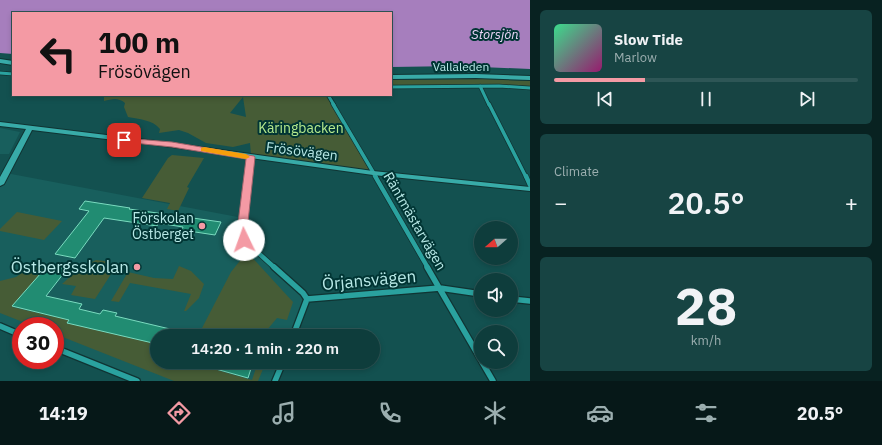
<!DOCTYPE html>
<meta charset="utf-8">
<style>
:root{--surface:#0e3d3c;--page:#174443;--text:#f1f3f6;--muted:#9baeaf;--line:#2e5656;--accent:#f49aa4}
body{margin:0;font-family:"IBM Plex Sans",sans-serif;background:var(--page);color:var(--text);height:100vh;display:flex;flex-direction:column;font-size:15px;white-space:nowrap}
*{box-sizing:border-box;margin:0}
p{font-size:13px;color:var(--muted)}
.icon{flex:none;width:22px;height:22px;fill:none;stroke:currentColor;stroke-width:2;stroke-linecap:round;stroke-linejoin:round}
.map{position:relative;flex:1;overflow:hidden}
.panel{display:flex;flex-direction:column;gap:10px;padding:10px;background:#082221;width:352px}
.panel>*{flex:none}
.top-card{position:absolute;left:12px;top:12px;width:380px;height:84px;border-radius:0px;box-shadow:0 2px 6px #0003,0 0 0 1px var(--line);background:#f49aa4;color:#111;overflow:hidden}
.needle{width:26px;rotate:250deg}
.tools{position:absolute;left:474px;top:221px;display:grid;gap:8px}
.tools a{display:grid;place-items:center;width:44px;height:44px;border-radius:50%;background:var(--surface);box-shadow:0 2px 6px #0003,0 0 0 1px var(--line);font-size:20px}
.speed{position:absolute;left:12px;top:317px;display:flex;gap:8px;font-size:20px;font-weight:700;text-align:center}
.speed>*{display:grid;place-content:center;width:52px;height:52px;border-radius:50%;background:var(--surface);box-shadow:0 2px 6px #0003,0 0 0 1px var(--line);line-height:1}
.speed .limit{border:6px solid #d22;background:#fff;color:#111}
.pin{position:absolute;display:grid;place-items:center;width:34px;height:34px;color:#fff;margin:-17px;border-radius:8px;box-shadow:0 2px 6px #0006}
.me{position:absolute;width:44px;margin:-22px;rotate:357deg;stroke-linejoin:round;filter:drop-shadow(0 0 3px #0008)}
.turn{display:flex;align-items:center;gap:14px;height:84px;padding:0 20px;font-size:18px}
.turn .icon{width:52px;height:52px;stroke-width:2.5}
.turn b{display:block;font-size:28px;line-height:34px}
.big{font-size:30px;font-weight:600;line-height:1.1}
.panel .card{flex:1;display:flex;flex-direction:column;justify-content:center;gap:6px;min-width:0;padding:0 14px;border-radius:6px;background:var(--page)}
.panel .dial{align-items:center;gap:0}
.dial b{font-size:52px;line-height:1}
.song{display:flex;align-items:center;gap:12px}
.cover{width:48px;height:48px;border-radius:6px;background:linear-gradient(135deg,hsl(150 70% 55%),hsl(320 70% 35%))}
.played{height:4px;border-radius:2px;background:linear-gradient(90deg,var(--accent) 30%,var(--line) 30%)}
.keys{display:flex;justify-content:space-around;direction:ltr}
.heat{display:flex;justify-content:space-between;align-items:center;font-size:22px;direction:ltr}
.trip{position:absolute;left:150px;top:329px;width:230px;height:40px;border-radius:20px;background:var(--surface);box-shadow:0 2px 6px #0003,0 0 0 1px var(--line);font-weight:600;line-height:40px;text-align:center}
.tabs{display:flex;height:64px;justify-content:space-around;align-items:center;background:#061818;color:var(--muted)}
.tabs .icon{width:28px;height:28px}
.tabs .on{color:var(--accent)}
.tabs b{font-size:18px;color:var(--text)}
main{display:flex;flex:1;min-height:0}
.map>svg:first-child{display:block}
</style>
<main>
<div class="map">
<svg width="530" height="381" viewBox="0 0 530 381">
<rect width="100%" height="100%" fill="#135150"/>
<!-- built -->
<path fill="#185f5d" d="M 0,128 L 20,132 L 9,154 L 0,154 Z
M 6,173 L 243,218 L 244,240 L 307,299 L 293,336 L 157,336 L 157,362 L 283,362 L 275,381 L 137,381 L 55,348 L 55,326 L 21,326 L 21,335 L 0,326 L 0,184 Z"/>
<!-- green -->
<path fill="#465c36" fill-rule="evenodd" d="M 486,79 L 530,81 L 530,87 L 505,85 L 391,85 L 391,80 Z
M 104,95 L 327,95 L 369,170 L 251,155 L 250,143 L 233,147 L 206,143 L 188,133 L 179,130 L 159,133 L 160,129 C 153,120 139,119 128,117 L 124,107 L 125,103 C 118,97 112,99 104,101 ZM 243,97 L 246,117 L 230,113 Z
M 172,155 L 204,158 L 187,187 L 189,188 L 178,211 L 167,209 L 170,203 L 142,198 L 168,158 Z
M 17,212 L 62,221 L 44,240 L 0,231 L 0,229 Z
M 247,252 L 293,302 L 287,320 L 277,318 L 262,336 L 223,336 L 201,330 L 231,272 Z
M 96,260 L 105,261 L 113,271 L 95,299 L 71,295 L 76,286 L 62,284 L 81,267 Z
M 32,266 L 45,269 L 30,287 L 26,294 L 23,293 L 12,307 L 69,320 L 67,323 L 157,344 L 157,362 L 189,362 L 252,380 L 258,362 L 266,362 L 258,381 L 174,381 L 55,334 L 55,326 L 33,326 L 0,313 L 0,281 L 16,277 Z
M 179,266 L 191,271 L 204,284 L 199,298 L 186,311 L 184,311 L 191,294 L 130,283 L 119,302 L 111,301 L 128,272 L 154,278 L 173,279 Z"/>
<!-- water -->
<path fill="#a67ebd" d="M 0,0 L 530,0 L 530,69 L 458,66 L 391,67 L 391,13 L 13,13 L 13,54 L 0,53 Z"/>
<!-- building -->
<path fill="#218c72" stroke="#7adbbf" d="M 85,201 L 130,208 L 129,209 L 221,222 L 215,235 L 182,230 L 183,227 L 158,223 L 157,226 L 104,218 L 75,258 L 55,254 L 89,211 L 79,209 Z
M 48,265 L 67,269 L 46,296 L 82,304 L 79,309 L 100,314 L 103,310 L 117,313 L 115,316 L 187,333 L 186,336 L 157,336 L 157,344 L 67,323 L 69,320 L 12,306 Z
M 198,362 L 253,362 L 248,378 L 198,364 Z"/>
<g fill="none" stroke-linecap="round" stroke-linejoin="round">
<defs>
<path id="street-far3" d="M 0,73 L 13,74
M 480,86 L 489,105
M 391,87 L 499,86 L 530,88
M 328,95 L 334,105"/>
<path id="street-far2" d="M 333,104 L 376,177
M 489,104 L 526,177
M 249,177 L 251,157"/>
<path id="street-far1" d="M 249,176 L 242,231 L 244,240 L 275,268
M 375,176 L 428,268
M 526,176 L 530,185"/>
<path id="street" d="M 274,267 L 303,293 L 307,299 L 293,336
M 427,267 L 481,360
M 307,299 L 440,288 L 481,294
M 511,299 L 530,301
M 0,326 L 21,335
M 55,348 L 137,381
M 482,362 L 493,381
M 275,381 L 283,362"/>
<path id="secondary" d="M 0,59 L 13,61 L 13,65 L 0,63 Z
M 476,74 L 530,76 L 530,80 L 476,78 L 391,79 L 391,75 Z
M 0,122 L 172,143 L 373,171 L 530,187 L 530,191 L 373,175 L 172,147 L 32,130 L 4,184 L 0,186 L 0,177 L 26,129 L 0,126 Z"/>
</defs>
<!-- street-far3 casing -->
<use href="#street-far3" stroke="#103433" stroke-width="4.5"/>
<!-- street-far2 casing -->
<use href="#street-far2" stroke="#103433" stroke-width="5"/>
<!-- street-far1 casing -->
<use href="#street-far1" stroke="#103433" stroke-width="6"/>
<!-- street casing -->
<use href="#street" stroke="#103433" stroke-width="8"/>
<!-- secondary casing -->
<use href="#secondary" stroke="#103433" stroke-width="2"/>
<!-- street-far3 -->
<use href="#street-far3" stroke="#2aa29f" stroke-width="3"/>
<!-- street-far2 -->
<use href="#street-far2" stroke="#2aa29f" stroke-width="3.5"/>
<!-- street-far1 -->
<use href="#street-far1" stroke="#2aa29f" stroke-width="4.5"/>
<!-- street -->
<use href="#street" stroke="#2aa29f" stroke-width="5.5"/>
<!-- secondary -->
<use href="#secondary" fill="#38aba8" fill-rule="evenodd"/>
</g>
<!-- route -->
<path fill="#f49aa4" stroke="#9f646b" d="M 122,138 L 172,142 L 254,156 L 255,157 L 247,231 L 249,240 L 248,243 L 240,243 L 237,231 L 246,159 L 172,147 L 124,142 L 122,142 Z"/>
<!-- slow -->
<path fill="#f59e0b" d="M 204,147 L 246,154 L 250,157 L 246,159 L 201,151 L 201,148 Z"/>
<!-- markers -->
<g fill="#f49aa4" stroke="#013534" stroke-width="1.5">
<circle cx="202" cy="226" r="4"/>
<circle cx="137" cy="267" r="4"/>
</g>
<g text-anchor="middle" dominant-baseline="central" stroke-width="4" stroke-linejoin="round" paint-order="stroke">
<!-- far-street labels -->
<g font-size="12" fill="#b8e9e7" stroke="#013534">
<text x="461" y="66">Vallaleden</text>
</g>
<!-- far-water labels -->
<g font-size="13" font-style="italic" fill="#ebd5f8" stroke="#013534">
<text x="495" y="34">Storsjön</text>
</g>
<!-- park labels -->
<g font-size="14" fill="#b5e98d" stroke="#013534">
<text x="301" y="128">Käringbacken</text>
</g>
<!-- street labels -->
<g font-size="14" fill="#b8e9e7" stroke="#013534">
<text transform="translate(302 151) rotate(7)">Frösövägen</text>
<text transform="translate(415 221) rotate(60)">Räntmästarvägen</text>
</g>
<!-- poi labels -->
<g font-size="14" fill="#b8e9e7" stroke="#013534" text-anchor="end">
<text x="194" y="218">Förskolan<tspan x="194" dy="16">Östberget</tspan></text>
</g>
<!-- near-poi labels -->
<g font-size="17" fill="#b8e9e7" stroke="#013534" text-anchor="end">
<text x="129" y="267">Östbergsskolan</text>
</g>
<!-- near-street labels -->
<g font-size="17" fill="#b8e9e7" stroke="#013534">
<text transform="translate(369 280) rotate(-5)">Örjansvägen</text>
</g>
</g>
</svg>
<div class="tools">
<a><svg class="needle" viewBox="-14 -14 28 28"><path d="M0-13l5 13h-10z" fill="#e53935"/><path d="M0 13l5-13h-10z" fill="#9baeaf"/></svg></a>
<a><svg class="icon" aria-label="sound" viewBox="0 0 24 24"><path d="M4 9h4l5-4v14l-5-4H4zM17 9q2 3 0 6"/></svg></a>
<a><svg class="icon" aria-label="search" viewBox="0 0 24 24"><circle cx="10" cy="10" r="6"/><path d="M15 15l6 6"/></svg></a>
</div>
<div class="speed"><div class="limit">30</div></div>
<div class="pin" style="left:124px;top:140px;background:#d93025"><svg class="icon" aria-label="arrive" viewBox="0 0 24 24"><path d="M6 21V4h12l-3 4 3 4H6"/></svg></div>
<svg class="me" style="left:244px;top:240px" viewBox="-20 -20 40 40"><circle r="19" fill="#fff"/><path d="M0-13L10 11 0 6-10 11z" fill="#f49aa4"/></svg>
<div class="trip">14:20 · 1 min · 220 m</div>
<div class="top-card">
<div class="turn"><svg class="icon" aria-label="left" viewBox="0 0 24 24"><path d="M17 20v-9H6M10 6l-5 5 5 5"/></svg><div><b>100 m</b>Frösövägen</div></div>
</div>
</div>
<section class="panel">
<div class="card">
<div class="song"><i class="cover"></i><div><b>Slow Tide</b><p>Marlow</p></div></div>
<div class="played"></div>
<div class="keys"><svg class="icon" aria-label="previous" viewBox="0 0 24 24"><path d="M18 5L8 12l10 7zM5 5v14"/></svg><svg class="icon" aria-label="pause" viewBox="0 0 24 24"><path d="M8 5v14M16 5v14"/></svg><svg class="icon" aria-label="next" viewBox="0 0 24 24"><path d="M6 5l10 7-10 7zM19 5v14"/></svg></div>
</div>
<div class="card"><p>Climate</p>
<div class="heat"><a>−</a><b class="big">20.5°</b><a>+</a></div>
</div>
<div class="card dial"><b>28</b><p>km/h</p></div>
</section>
</main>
<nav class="tabs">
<b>14:19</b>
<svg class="icon on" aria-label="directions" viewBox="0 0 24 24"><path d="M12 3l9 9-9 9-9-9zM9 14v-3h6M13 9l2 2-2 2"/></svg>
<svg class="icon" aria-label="music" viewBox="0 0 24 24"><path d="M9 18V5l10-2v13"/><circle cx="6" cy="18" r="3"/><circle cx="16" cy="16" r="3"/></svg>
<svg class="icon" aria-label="phone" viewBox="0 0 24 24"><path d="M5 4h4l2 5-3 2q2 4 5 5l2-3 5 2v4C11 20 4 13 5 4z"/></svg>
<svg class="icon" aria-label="climate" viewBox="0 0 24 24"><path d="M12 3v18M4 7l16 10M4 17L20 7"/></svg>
<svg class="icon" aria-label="car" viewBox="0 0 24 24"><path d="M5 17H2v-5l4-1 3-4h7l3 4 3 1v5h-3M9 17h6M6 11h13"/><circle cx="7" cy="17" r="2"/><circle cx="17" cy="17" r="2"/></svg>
<svg class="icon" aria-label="filters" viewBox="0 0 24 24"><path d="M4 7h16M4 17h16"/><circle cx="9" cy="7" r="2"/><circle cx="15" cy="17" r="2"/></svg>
<b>20.5°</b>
</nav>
